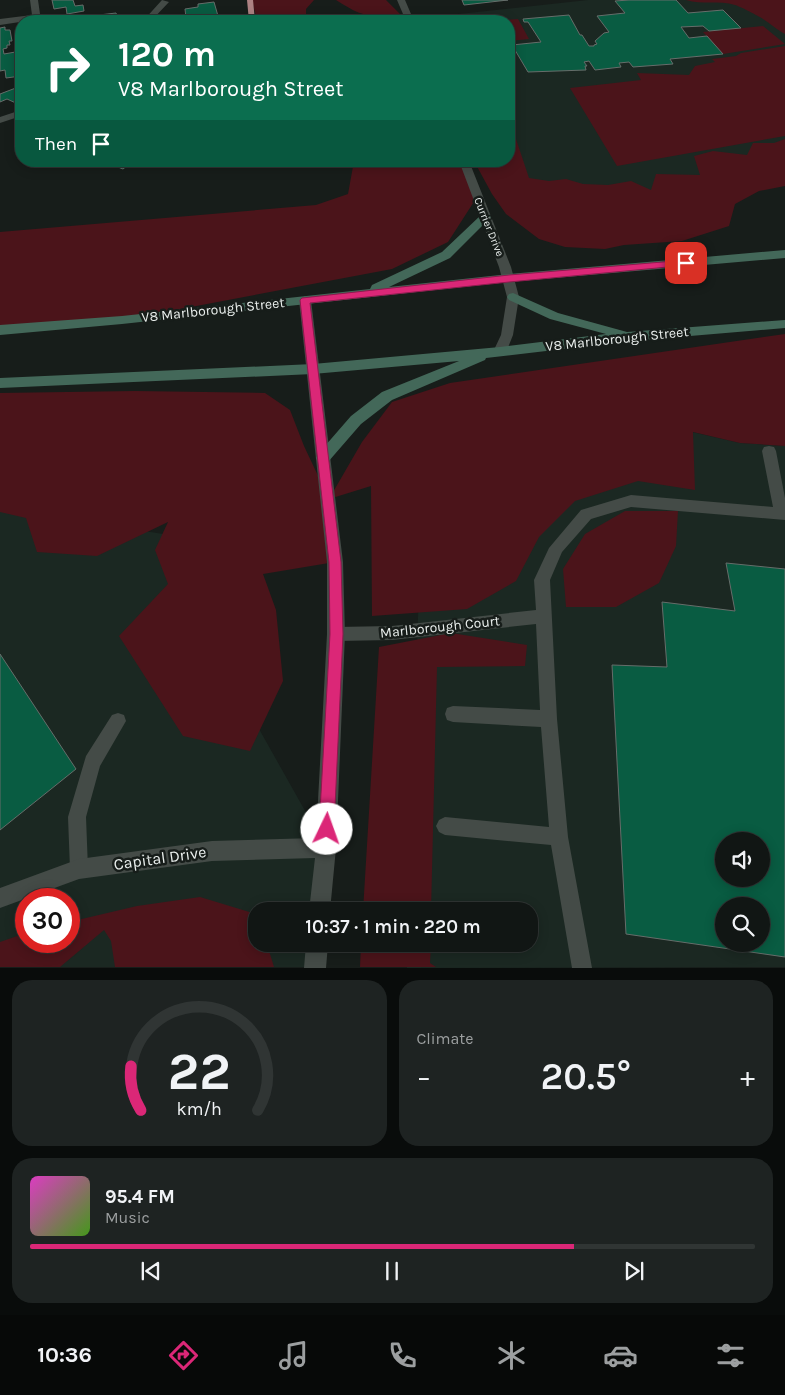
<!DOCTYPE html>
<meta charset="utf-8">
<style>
:root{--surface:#111614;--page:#1e2322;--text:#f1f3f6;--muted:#9c9fa0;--line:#303534;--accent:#db2777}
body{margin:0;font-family:Karla,sans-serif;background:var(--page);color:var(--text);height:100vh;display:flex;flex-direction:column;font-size:19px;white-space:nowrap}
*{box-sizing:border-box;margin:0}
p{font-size:16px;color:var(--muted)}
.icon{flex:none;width:28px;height:28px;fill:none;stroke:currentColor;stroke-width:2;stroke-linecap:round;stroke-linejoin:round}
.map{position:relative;height:968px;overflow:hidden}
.panel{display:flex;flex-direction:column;gap:12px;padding:12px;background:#090c0b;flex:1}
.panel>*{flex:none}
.banner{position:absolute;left:15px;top:15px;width:500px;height:152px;border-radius:20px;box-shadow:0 2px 12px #0003,0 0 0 1px var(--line);background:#0b6e4f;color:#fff;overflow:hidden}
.fabs{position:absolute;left:715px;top:832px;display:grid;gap:10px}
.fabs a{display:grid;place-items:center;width:55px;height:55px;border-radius:50%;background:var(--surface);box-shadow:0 2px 12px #0003,0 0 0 1px var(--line);font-size:25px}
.speed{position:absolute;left:15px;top:888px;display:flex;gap:10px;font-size:25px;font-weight:700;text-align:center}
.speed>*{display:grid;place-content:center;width:65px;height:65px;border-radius:50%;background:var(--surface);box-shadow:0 2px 12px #0003,0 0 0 1px var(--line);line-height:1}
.speed .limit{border:8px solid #d22;background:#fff;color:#111}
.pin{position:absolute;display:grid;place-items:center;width:42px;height:42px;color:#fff;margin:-21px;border-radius:10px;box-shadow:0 2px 8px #0006}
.me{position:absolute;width:55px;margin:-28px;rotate:3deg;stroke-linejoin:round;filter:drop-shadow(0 0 4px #0008)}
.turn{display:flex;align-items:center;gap:18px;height:105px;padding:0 20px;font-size:22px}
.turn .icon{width:65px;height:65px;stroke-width:2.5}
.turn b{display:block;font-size:35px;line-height:42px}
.then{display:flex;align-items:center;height:48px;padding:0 20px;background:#0003;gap:10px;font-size:19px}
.big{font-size:38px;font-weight:600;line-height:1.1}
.panel .widget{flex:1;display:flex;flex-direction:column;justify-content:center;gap:8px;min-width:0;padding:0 18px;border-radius:20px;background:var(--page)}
.panel .dial{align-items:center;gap:0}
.dial svg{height:130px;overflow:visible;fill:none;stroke:var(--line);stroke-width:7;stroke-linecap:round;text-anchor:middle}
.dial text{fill:var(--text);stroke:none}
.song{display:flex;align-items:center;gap:15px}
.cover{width:60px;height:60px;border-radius:8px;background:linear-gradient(135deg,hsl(310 70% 55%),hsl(100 70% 35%))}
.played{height:5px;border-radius:2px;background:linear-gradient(90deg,var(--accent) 75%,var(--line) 75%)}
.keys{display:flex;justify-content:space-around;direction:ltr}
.heat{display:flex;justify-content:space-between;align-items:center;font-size:28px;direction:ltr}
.panel .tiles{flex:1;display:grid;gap:12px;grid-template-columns:1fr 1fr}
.widget:last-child{grid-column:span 2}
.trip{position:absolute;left:248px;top:902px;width:290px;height:50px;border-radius:20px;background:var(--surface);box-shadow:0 2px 12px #0003,0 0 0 1px var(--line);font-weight:600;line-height:50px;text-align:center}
.tabs{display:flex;height:80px;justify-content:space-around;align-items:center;background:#070908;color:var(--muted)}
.tabs .icon{width:35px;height:35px}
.tabs .current{color:var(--accent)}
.tabs b{font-size:22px;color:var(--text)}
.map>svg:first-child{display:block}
</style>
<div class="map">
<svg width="785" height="968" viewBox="0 0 785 968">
<rect width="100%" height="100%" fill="#171d1a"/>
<!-- built -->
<path fill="#1b2822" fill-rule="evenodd" d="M 588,0 L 743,0 L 785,10 L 785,175 L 541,224 L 509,161 L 509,21 L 442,21 L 440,16 Z
M 692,432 L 740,443 L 785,446 L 785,967 L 407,968 L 408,944 L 529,944 L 529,911 L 409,911 L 421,520 ZM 724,841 L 761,841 L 761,879 L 724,879 ZM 724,906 L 761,906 L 761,944 L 724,944 Z
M 0,507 L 199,540 L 214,649 L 326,848 L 320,911 L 256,911 L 256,944 L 317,944 L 315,967 L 0,967 ZM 26,899 L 69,899 L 69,941 L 26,941 Z"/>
<!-- green -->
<path fill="#4b141a" d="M 252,0 L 314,0 L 306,9 L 306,21 L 257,21 Z
M 336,0 L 386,0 L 400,14 C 370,19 361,16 336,0 Z
M 686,0 L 785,0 L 785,34 C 776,29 771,24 763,19 C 759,16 739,6 735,5 C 719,0 702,5 686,0 Z
M 518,19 L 529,39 L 509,41 L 509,21 L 487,21 Z
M 763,26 L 785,44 L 723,54 L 703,32 Z
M 785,46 L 785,136 L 617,166 L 570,88 L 641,80 L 637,73 L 689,75 L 695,66 L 715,62 L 712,59 L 736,56 L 741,53 Z
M 509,118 L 529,178 L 549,181 L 566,179 L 583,184 L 608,185 L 631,181 L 651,190 L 656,174 L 700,175 L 694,156 L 713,151 L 747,155 L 753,143 L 774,143 L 785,139 L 785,186 L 759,191 L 735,204 L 729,226 L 682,241 L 624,245 L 605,249 L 565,247 L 539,239 L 506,214 L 492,194 L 474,161 L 509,161 Z
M 354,161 L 464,161 L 477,197 L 448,242 L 392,269 L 122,320 L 0,330 L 0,232 L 316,205 L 348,194 Z
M 785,334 L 785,446 L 740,443 L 693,432 L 695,490 L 638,481 L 575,501 L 539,537 L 516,581 L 467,609 L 372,616 L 371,486 L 329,499 L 335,562 L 263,574 L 276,610 L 283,681 L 250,751 L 183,736 L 119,636 L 168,584 L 155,550 L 168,522 L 97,556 L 37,552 L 26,518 L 0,512 L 0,393 L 135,391 L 265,393 L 290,410 L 304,446 L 329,499 L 362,442 L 392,402 L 450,383 Z
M 625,511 L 678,511 L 676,546 L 659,583 L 616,607 L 566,607 L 563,569 L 585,534 Z
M 451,633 L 527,645 L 525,666 L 437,667 L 431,911 L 363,911 L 379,647 Z
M 200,897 L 256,914 L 256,944 L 267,944 L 274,967 L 115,967 L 111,941 L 104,930 L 60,967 L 0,967 L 0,942 L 26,933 L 26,941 L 69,941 L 69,922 L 137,906 Z
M 361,944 L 431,944 L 430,963 L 436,967 L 360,967 Z"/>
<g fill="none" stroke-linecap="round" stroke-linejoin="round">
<!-- stream -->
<path fill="#ae8283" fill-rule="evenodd" d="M 247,0 L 253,0 L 255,21 L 249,21 Z"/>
</g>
<!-- building -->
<path fill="#095c42" stroke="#666d6a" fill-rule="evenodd" d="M 52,0 L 73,0 L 75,6 L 83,5 L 84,11 L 67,14 L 66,7 L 54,9 Z
M 462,0 L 508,0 L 464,5 Z
M 629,0 L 676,0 L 688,13 L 723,10 L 741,28 L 709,31 L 703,26 L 681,27 L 689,38 L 707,36 L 723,54 L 670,59 L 673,64 L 633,67 L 629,62 L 619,63 L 621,67 L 595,70 L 589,61 L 584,62 L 587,66 L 585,66 L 586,70 L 528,72 L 512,45 L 541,42 L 528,22 L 524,22 L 523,19 L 569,15 L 580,35 L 582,35 L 589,46 L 594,46 L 594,45 L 597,44 L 595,41 L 604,33 L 609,32 L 597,16 L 625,13 L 615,1 Z
M 214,2 L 218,16 L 186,18 L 185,9 L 198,7 L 198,4 Z
M 116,13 L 119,21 L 95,21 L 101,20 L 99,15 Z
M 167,19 L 198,20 L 165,21 Z
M 5,27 L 5,30 L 10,30 L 12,41 L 9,41 L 10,45 L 7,45 L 7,48 L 3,49 L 4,54 L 21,51 L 21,76 L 6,78 L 5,70 L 0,71 L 0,28 Z
M 21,86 L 21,103 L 18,104 L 7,99 L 0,102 L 0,94 Z
M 110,161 L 133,161 L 123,169 L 108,163 Z
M 726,563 L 785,569 L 785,957 L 626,934 L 612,665 L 667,667 L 662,602 L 735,611 ZM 724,841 L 761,841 L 761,879 L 724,879 ZM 724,906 L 761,906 L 761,944 L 724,944 Z
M 0,654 L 76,769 L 0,830 Z"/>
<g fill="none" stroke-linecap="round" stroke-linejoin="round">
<!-- lane -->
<path fill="#444b47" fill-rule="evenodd" d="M 769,446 L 774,447 L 776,451 L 785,498 L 785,520 L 631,507 L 591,519 L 562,552 L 550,580 L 557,719 L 568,837 L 592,968 L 572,968 L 551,845 L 445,835 L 439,832 L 436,826 L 439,820 L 445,817 L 549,827 L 541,727 L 453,722 L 447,720 L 445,714 L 447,708 L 453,706 L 540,710 L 536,624 L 392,640 L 336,641 L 330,639 L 328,634 L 330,629 L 336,627 L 392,626 L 536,610 L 534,580 L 549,548 L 581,510 L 631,495 L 773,507 L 762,451 L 764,447 Z
M 118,713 L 124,715 L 126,721 L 100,766 L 86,817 L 88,869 L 86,876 L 79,878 L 72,876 L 70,869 L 68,817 L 86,756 L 112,715 Z"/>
<!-- street -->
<path fill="#444b47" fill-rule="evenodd" d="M 30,0 L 38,0 L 41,21 L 33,20 L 0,25 L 0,19 L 32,15 Z
M 162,0 L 169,2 L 151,21 L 143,21 Z
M 397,0 L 405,0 L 414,21 L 406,21 Z
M 21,110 L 21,116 L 0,123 L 0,117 Z
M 459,161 L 469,161 L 511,267 L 519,297 L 513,335 L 505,355 L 495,355 L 493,352 L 501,335 L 507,297 L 499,267 Z
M 305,296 L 311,300 L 343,562 L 345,634 L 336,848 L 330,911 L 309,911 L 315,858 L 212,861 L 79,879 L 0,908 L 0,888 L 79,859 L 212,841 L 316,838 L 327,634 L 327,562 L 299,300 Z
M 306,944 L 328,944 L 326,968 L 304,968 Z"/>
<!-- secondary -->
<path fill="#436859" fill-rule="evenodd" d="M 485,214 L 489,215 L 491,217 L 450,258 L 389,287 L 509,274 L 785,250 L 785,258 L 509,282 L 122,324 L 0,335 L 0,325 L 122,316 L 370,289 L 372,285 L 442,252 L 481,215 Z
M 513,293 L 558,313 L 627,332 L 785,320 L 785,328 L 631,341 L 486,358 L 485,360 L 392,400 L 361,424 L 328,462 L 323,464 L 318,462 L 316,458 L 318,454 L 351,416 L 382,392 L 459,361 L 313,374 L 0,388 L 0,378 L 313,364 L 500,347 L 606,334 L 550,319 L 509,300 L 507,297 L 509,294 Z"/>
</g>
<!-- route -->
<path fill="#db2777" stroke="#8e194d" d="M 686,260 L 689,261 L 689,265 L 509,282 L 310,303 L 341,562 L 343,634 L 334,829 L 332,834 L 327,836 L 321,834 L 319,829 L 330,634 L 329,562 L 300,300 L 302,298 L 509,275 Z"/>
<g text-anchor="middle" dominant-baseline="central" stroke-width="5" stroke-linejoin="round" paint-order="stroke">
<!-- far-street labels -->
<g font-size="11" fill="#e9eeec" stroke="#171d1a">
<text transform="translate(489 227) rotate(68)">Currier Drive</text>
</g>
<!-- street labels -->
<g font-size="14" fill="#e9eeec" stroke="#171d1a">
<text transform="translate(213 310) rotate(-6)">V8 Marlborough Street</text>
<text transform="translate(617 339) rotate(-6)">V8 Marlborough Street</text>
<text transform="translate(440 627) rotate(-6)">Marlborough Court</text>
</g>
<!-- near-street labels -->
<g font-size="16" fill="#e9eeec" stroke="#171d1a">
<text transform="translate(160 858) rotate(-8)">Capital Drive</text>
</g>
</g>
</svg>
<div class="fabs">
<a><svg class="icon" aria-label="sound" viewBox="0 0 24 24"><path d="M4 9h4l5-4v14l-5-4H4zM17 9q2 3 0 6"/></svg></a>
<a><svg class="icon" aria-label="search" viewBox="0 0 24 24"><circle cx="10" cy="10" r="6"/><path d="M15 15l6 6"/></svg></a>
</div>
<div class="speed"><div class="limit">30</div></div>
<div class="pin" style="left:686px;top:263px;background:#d93025"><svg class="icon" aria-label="arrive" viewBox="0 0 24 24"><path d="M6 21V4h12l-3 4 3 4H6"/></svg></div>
<svg class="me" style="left:327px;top:829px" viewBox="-20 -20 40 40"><circle r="19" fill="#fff"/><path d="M0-13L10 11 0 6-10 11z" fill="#db2777"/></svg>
<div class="trip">10:37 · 1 min · 220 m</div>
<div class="banner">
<div class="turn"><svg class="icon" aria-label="right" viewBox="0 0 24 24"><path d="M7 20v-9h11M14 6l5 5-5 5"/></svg><div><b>120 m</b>V8 Marlborough Street</div></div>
<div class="then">Then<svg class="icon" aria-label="arrive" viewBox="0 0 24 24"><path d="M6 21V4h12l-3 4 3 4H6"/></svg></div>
</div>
</div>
<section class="panel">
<div class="tiles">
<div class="widget dial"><svg viewBox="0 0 100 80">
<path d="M14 69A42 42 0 1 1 86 69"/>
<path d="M14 69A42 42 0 0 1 8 42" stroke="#db2777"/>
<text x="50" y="56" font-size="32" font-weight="700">22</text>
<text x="50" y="72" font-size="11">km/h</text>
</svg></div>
<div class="widget"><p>Climate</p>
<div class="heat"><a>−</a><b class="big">20.5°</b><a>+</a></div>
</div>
<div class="widget">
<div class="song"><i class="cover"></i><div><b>95.4 FM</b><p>Music</p></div></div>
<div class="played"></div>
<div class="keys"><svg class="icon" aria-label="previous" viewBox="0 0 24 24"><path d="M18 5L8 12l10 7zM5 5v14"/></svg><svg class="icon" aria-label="pause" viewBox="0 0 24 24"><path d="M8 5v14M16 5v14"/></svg><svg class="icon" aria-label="next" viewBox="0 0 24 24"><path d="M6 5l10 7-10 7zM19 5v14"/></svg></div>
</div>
</div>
</section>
<nav class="tabs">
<b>10:36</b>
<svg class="icon current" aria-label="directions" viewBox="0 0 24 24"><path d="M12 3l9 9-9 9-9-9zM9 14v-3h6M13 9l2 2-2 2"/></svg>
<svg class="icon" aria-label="music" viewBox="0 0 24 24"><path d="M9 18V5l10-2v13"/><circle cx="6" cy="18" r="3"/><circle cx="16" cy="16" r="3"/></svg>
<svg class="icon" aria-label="phone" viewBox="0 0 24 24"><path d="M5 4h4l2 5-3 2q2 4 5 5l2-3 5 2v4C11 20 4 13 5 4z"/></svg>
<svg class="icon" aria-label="climate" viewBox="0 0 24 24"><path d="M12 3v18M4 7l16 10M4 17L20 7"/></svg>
<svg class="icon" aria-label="car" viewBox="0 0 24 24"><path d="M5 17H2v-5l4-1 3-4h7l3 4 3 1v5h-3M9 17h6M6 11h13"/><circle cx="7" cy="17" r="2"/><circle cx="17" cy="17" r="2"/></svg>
<svg class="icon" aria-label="filters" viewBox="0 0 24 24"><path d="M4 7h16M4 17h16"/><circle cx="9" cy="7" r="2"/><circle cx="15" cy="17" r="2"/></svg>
</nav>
